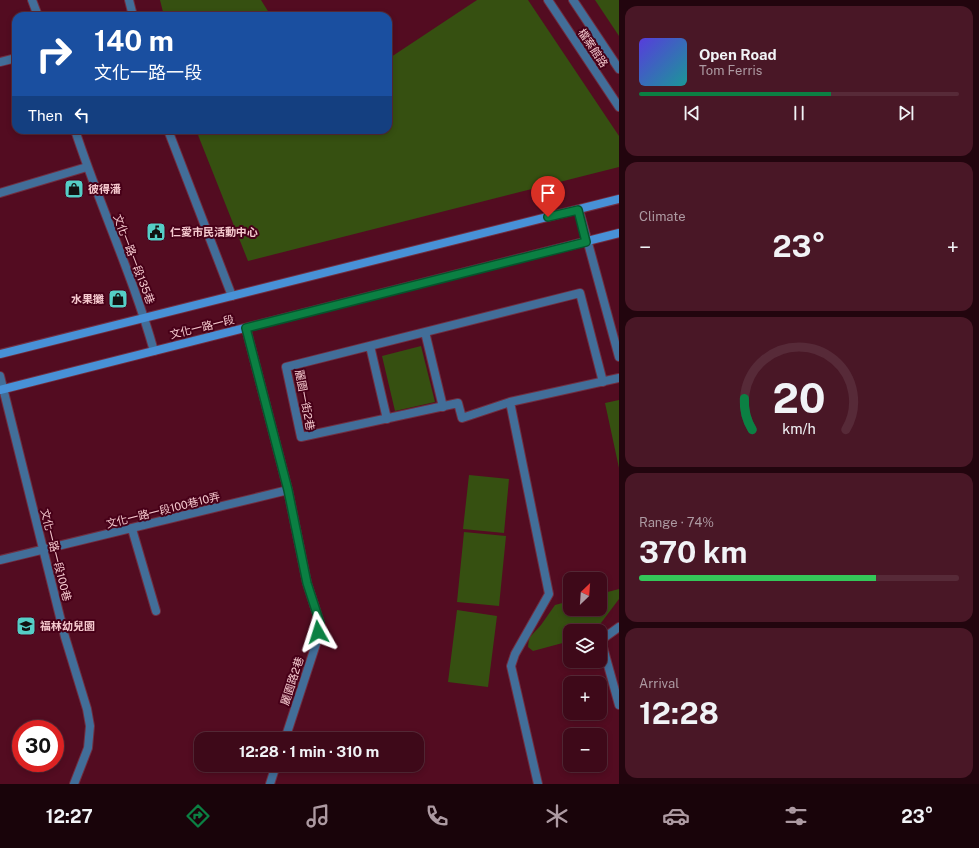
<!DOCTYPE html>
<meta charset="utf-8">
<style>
:root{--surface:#3e0919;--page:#491726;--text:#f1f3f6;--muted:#ad9aa2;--line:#572a38;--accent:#0b8043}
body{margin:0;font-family:"Public Sans","Noto Sans TC",sans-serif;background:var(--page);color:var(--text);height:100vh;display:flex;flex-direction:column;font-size:15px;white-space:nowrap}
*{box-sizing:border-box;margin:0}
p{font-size:13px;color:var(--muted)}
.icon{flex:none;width:22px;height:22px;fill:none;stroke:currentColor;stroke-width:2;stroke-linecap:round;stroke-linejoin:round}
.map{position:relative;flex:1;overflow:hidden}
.details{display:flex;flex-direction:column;gap:6px;padding:6px;background:#22050e;width:360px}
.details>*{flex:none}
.banner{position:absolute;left:12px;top:12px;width:380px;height:122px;border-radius:12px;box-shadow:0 2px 6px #0003,0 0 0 1px var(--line);background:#1a4fa0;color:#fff;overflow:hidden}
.needle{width:26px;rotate:25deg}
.buttons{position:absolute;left:563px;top:572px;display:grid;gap:8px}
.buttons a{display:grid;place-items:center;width:44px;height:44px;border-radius:8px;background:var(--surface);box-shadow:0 2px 6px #0003,0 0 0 1px var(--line);font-size:20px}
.speed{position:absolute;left:12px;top:720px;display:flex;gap:8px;font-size:20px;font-weight:700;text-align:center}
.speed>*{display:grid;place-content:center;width:52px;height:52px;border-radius:50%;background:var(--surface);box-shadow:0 2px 6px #0003,0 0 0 1px var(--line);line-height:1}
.speed .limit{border:6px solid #d22;background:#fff;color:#111}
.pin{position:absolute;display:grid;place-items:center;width:34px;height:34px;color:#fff;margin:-41px -17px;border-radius:50% 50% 50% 0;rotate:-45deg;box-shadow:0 0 4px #0007}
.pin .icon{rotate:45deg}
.me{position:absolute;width:44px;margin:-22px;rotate:354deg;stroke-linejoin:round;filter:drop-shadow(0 0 3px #0008)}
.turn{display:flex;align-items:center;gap:14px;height:84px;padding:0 16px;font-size:18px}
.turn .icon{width:52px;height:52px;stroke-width:2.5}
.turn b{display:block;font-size:28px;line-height:34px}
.then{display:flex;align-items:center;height:38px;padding:0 16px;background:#0003;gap:8px;font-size:15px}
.big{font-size:30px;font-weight:700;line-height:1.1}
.details .widget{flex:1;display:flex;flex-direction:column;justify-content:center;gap:6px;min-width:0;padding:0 14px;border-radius:12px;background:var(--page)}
.details .dial{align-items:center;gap:0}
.dial svg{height:104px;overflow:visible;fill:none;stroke:var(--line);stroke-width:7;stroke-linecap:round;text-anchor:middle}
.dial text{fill:var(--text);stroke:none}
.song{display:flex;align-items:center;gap:12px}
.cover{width:48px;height:48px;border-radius:6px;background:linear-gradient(135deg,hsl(250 70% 55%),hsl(180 70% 35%))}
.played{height:4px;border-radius:2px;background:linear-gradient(90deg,var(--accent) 60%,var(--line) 60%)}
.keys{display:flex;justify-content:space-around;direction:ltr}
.heat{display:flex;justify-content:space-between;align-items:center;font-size:22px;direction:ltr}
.charge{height:6px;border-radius:3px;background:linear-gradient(90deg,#34c759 74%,var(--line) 0)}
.trip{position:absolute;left:194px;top:732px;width:230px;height:40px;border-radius:12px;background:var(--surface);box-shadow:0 2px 6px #0003,0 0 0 1px var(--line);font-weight:700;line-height:40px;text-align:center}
.tab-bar{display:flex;height:64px;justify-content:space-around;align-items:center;background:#19040a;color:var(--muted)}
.tab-bar .icon{width:28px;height:28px}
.tab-bar .on{color:var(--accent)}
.tab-bar b{font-size:18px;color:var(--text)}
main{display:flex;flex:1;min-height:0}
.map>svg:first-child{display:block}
</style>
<main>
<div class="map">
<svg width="619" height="784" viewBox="0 0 619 784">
<rect width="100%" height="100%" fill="#530c21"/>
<!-- green -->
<path fill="#365011" d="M 160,0 L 261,0 L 271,16 L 164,16 Z
M 477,0 L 528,0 L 619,136 L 619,167 L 248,261 L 196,130 L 388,130 L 388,59 Z
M 595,0 L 619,0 L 619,36 Z
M 421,346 L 435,402 L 395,411 L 382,356 Z
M 619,400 L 619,468 L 605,403 Z
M 469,475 L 509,479 L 504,533 L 463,529 Z
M 464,532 L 506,536 L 499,606 L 457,602 Z
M 619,589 L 619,599 L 595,631 L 570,631 L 570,641 L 533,651 L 528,647 L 529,638 L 541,625 L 555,605 L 570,601 L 570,609 L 600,609 L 600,594 Z
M 457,610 L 497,616 L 488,687 L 448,682 Z"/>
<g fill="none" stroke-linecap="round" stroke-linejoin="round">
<defs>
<path id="street" d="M 32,0 L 38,16
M 129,0 L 133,16
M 548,0 L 619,107
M 573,0 L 619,69
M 0,62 L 16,58
M 75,130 C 99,204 133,276 154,351
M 168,130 L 232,296
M 0,193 L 87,167
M 579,210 L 619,357
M 246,328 L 288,490 L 307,583 L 320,623 L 317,641 L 285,739
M 425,332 L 443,407
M 370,346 L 387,419
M 0,376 L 65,637 L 87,709 L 90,726 L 88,748 L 74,784
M 603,382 L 580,293 L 286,367 L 301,437 L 458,403 L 462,418 L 510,402 L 619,378
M 510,402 L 549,594 L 515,654 L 511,666 L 538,784
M 132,529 L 156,611
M 0,560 L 288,490
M 619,627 L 601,640 L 619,705
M 270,784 L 276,765"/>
<path id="secondary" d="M 0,354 L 619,199
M 0,390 L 619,233"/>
</defs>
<!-- street casing -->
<use href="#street" stroke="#702e40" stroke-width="10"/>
<!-- secondary casing -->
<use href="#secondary" stroke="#702e40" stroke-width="10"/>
<!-- street -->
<use href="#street" stroke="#426e99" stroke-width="8"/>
<!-- secondary -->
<use href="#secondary" stroke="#4891d7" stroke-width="8"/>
</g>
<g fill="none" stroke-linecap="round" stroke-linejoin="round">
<defs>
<path id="route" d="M 318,632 L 320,623 L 307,583 L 288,490 L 246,328 L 586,242 L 578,210 L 548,217"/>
</defs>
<!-- route casing -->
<use href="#route" stroke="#07532c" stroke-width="10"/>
<!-- route -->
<use href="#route" stroke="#0b8043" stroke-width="7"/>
</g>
<!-- icons -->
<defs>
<symbol id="shop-square" viewBox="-11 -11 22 22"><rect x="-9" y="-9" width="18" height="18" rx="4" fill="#55cec6" stroke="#470018"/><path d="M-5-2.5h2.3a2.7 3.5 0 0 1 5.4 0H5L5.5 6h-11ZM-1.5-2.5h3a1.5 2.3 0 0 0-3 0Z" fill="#111"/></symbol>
<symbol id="civic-square" viewBox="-11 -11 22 22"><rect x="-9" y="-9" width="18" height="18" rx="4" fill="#55cec6" stroke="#470018"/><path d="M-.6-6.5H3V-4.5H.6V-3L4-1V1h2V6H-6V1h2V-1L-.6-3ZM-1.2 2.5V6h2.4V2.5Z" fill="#111"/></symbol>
<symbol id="school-square" viewBox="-11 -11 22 22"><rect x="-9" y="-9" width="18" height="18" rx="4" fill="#55cec6" stroke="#470018"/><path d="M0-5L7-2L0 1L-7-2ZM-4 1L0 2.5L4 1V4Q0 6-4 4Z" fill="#111"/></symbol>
</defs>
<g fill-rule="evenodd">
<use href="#shop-square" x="63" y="178" width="22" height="22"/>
<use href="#civic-square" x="145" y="221" width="22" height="22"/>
<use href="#shop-square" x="107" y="288" width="22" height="22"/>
<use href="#school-square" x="15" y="615" width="22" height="22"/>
</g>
<g text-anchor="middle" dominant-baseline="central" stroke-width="4" stroke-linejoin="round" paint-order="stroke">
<!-- street labels -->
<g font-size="11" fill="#f6c9cf" stroke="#470018">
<text transform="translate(593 48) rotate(56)">檔案館路</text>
<text transform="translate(134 259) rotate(69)">文化一路一段135巷</text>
<text transform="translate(202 327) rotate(-14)">文化一路一段</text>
<text transform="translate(305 400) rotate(79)">麗園一街2巷</text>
<text transform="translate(163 510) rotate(-14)">文化一路一段100巷10弄</text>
<text transform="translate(56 555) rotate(76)">文化一路一段100巷</text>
<text transform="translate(292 681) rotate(-72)">麗園路2巷</text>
</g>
<!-- poi labels -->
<g font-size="11" font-weight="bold" fill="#f6c9cf" stroke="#470018" text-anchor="start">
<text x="88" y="189">彼得潘</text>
<text x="170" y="232">仁愛市民活動中心</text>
<text x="104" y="299" text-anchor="end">水果攤</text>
<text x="40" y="626">福林幼兒園</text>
</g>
</g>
</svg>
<div class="buttons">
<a><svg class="needle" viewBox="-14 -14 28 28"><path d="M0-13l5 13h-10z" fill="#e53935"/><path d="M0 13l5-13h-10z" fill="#ad9aa2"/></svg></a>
<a><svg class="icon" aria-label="layers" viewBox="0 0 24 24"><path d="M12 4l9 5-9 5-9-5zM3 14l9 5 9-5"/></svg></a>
<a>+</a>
<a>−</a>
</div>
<div class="speed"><div class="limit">30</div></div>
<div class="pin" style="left:548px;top:217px;background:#d93025"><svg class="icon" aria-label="arrive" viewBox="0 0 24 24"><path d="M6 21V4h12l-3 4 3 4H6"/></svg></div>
<svg class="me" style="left:318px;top:632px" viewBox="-20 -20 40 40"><path d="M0-17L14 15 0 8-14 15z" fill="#0b8043" stroke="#fff" stroke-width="4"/></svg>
<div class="trip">12:28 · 1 min · 310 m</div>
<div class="banner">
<div class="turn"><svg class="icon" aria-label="right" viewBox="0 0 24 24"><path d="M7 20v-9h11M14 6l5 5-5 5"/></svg><div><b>140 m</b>文化一路一段</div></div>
<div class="then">Then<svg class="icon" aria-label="left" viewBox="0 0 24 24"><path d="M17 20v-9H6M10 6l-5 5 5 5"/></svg></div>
</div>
</div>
<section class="details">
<div class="widget">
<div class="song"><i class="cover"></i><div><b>Open Road</b><p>Tom Ferris</p></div></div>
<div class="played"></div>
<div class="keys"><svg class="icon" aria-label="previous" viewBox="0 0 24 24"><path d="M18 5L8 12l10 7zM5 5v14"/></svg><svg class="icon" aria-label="pause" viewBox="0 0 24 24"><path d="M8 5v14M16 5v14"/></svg><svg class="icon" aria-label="next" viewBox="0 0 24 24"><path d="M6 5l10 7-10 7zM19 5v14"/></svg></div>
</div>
<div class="widget"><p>Climate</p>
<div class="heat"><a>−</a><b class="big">23°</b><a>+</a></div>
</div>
<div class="widget dial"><svg viewBox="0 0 100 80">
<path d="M14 69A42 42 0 1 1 86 69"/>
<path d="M14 69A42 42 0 0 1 8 45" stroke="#0b8043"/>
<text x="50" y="56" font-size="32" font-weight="700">20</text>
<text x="50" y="72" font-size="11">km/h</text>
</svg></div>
<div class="widget"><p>Range · 74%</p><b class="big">370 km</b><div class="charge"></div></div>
<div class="widget"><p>Arrival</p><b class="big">12:28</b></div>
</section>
</main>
<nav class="tab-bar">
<b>12:27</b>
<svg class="icon on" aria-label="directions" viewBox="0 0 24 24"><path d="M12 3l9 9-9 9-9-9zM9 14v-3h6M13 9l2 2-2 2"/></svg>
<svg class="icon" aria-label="music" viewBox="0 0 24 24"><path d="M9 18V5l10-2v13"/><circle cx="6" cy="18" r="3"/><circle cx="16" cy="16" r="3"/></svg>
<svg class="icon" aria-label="phone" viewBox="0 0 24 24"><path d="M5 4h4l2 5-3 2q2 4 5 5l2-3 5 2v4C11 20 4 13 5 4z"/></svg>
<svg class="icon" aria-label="climate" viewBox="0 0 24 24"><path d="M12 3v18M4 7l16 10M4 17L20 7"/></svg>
<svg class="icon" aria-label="car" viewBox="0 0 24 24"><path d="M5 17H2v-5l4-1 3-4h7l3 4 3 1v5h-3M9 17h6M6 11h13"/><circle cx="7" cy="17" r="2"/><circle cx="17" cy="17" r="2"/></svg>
<svg class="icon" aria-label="filters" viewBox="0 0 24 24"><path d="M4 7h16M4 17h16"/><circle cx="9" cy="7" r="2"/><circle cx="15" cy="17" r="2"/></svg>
<b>23°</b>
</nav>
